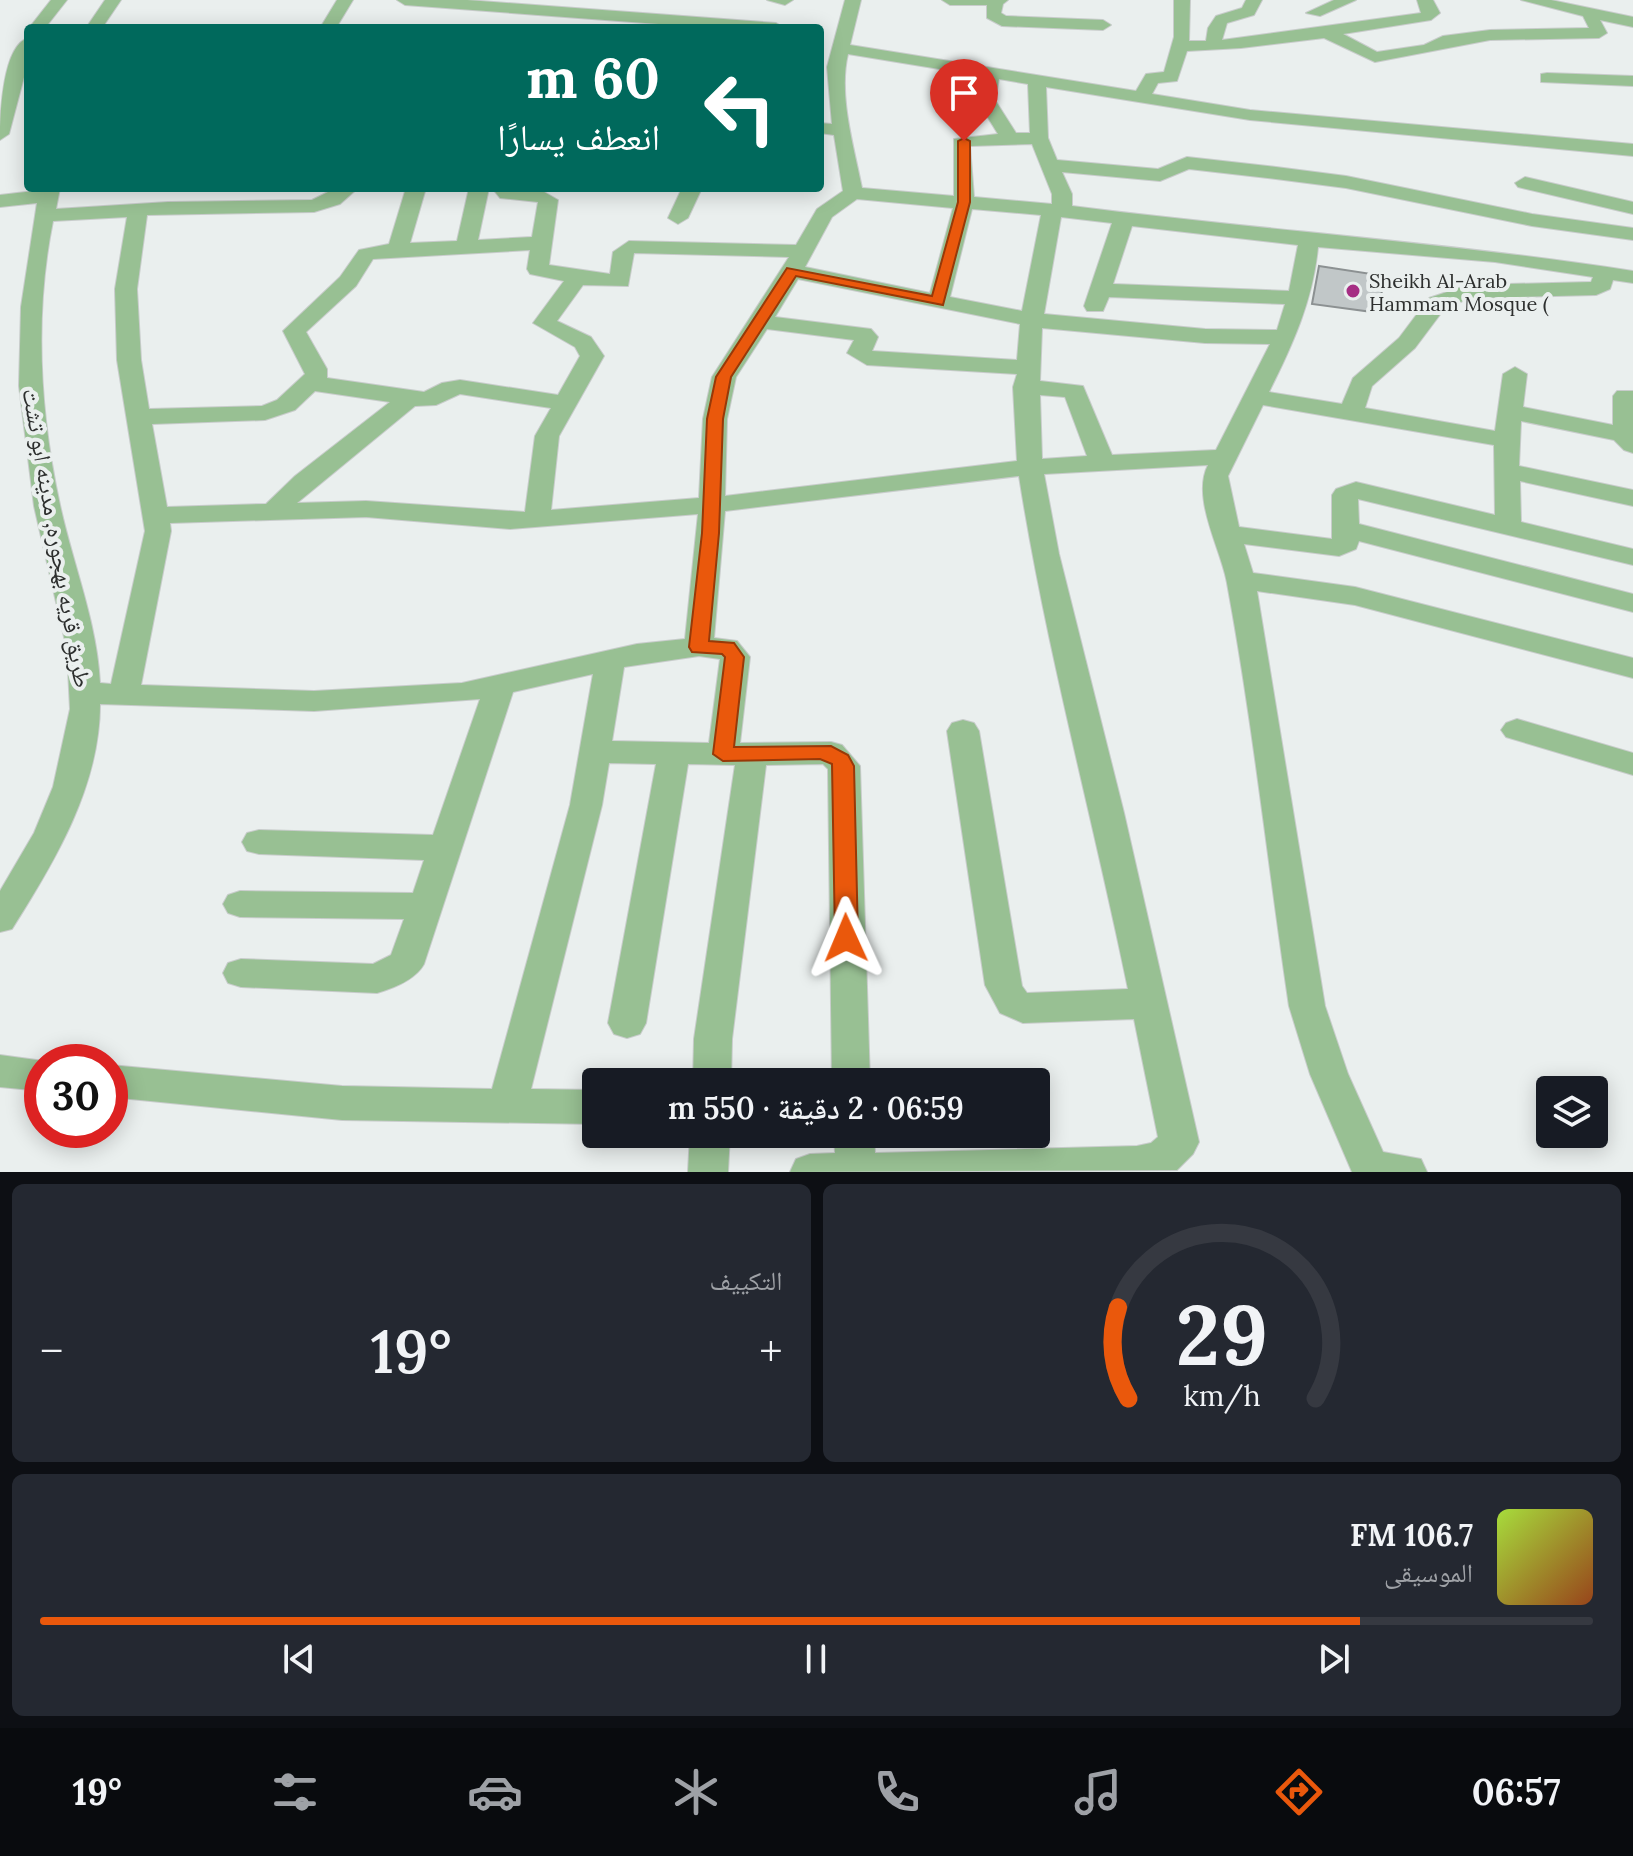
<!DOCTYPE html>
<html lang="ar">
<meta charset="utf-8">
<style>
:root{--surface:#171b24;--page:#242831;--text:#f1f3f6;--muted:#9ea1a6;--line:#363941;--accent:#ea580c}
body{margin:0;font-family:Lora,"Noto Naskh Arabic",serif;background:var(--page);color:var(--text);direction:rtl;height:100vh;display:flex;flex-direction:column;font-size:30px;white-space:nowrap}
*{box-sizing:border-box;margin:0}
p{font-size:26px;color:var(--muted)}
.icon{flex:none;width:44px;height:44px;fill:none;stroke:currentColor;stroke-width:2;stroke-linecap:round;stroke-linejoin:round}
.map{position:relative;height:1172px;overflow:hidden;direction:ltr}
.details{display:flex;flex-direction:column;gap:12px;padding:12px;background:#0d0f14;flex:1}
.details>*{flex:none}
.top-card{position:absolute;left:24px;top:24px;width:800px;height:168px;border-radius:8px;box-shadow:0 4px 20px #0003;direction:rtl;background:#00695c;color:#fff;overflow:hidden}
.buttons{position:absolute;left:1536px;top:1076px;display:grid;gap:16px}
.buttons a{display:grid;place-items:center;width:72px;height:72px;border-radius:8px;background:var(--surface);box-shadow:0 4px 20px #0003;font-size:40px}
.speed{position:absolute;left:24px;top:1044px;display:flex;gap:16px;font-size:40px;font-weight:700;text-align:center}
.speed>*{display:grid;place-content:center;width:104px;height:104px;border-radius:50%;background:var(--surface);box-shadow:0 4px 20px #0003;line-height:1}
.speed .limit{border:12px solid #d22;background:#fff;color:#111}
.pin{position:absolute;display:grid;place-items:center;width:68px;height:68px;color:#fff;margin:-82px -34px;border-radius:50% 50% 50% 0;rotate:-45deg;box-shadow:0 0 8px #0007}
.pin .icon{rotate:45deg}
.me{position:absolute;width:88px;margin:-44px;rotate:359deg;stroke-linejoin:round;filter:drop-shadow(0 0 6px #0008)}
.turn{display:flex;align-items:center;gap:28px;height:168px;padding:0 32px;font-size:36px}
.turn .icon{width:104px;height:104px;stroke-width:2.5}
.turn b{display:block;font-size:56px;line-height:68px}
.big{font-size:60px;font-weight:600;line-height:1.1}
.details .card{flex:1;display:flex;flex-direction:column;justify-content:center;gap:12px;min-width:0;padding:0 28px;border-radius:12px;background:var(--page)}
.details .dial{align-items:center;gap:0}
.dial svg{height:208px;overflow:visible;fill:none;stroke:var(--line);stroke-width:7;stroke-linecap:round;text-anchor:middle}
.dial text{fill:var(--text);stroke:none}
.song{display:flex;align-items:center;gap:24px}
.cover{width:96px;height:96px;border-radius:12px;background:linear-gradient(135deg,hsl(80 70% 55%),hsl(20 70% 35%))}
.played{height:8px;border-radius:4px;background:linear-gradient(90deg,var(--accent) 85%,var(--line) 85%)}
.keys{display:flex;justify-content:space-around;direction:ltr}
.heat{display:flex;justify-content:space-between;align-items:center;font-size:44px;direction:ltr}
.details .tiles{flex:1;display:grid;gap:12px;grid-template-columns:1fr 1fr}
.card:last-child{grid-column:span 2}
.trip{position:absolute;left:582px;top:1068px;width:468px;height:80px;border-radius:8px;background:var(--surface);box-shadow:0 4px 20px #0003;font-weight:600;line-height:80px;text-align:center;direction:rtl}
.dock{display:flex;height:128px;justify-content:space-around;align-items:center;background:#090b0e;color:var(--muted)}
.dock .icon{width:56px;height:56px}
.dock .selected{color:var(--accent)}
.dock b{font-size:36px;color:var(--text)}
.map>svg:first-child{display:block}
</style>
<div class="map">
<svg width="1633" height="1172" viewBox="0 0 1633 1172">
<rect width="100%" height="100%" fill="#eaefee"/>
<!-- building -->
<path fill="#c1c7c8" stroke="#8c9192" stroke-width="2" d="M 1319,266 L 1378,275 L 1376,287 L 1382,288 L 1380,313 L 1312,304 Z"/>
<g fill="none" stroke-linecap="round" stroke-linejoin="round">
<defs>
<path id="minor" d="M 51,0 L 67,0 L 45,28 L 29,28 Z
M 105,0 L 121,0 L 102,28 L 86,28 Z
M 337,0 L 353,0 L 336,28 L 320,28 Z
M 397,0 L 467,0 L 776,23 L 784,28 L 712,28 L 405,5 Z
M 767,0 L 793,0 L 785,5 Z
M 845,0 L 861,0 L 850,45 L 1136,91 L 1146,74 L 1164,72 L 1174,37 L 1174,0 L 1190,0 L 1189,41 L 1206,41 L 1208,28 L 1216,16 L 1242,8 L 1246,0 L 1262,0 L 1254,15 L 1227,23 L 1222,40 L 1421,13 L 1417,0 L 1433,0 L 1440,13 L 1431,20 L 1343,34 L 1377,52 L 1424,45 L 1443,36 L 1490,30 L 1589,28 L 1583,16 L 1521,0 L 1551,0 L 1633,17 L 1633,27 L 1600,20 L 1607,33 L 1599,38 L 1490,40 L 1375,62 L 1324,38 L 1241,48 L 1187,51 L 1177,81 L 1158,83 L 1152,94 L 1250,110 L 1633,144 L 1633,156 L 1250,120 L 1046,87 L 1048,138 L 1057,160 L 1158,169 L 1187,157 L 1276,167 L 1346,176 L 1532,214 L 1633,228 L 1633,240 L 1532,226 L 1346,188 L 1276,179 L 1189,169 L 1160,181 L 1062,172 L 1072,194 L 1072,206 C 1260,230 1445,242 1633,271 L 1633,283 L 1613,280 L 1610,289 L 1596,295 L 1471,298 L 1445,308 L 1415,348 L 1372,386 L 1365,408 L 1495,431 L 1503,374 L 1515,367 L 1527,374 L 1523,407 L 1613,425 L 1613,396 L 1617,391 L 1633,391 L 1633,453 L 1624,450 L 1614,440 L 1521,421 L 1519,466 L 1633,490 L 1633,506 L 1520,481 L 1521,522 L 1633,549 L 1633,565 L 1358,499 L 1359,524 L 1633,594 L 1633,612 L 1359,541 L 1356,549 L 1339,556 L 1244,544 L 1253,573 L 1355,587 L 1633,658 L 1633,678 L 1355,605 L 1257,591 L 1325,1006 L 1348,1074 L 1383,1152 L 1421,1159 L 1427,1172 L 1352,1172 L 1310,1074 L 1289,1006 C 1268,865 1253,723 1227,583 C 1221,549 1191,498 1208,465 L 1044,474 L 1059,554 L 1124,813 L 1199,1142 L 1193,1154 L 1177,1170 L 790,1172 L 796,1159 L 810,1154 L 835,1153 L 834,1134 L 874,1134 L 875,1153 L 1137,1146 L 1151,1143 L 1158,1137 L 1134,1019 L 1023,1023 L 1000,1013 L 985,985 L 947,731 L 952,723 L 963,720 L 974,723 L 979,731 L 1022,986 L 1027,993 L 1128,989 C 1093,818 1046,648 1019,476 L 725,511 L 714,638 L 737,641 L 750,657 L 740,743 L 831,742 L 842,745 L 860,766 L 870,1082 L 832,1082 L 828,769 L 823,764 L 766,765 L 732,1039 L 731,1082 L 693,1082 L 694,1039 L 735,765 L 688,764 L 646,1023 L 640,1034 L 627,1038 L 614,1034 L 608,1023 L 656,764 L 609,763 L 602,805 L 531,1089 L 596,1090 L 596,1124 L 342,1120 L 110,1097 L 110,1065 L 342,1086 L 492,1089 L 570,805 L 593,674 L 513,692 L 424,964 C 415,980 394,988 377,993 L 241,987 L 228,983 L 223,973 L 228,963 L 241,959 L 373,964 L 391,955 L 404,919 L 240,917 L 228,913 L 223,904 L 228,895 L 240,891 L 413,893 L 424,860 L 259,854 L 247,851 L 242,842 L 247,833 L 259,830 L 433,835 L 480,699 L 314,711 L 100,704 C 100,786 55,861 12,929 L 0,932 L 0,891 L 34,833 L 53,787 L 70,709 L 67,650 L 34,506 L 19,386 L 21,307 L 37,203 L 0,207 L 0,195 L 60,188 L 56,209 L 168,202 L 312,200 L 336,188 L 358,188 L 340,204 L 314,212 L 147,215 L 137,289 L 141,360 L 149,409 L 262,406 L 277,400 L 305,374 L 283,331 L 340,277 L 359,250 L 389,244 L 406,188 L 426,188 L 410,243 L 457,241 L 469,188 L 489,188 L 478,240 L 532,237 L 538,202 L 500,198 L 492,188 L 539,189 L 558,200 L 549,265 L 610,274 L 613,252 L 629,241 L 796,245 L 817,209 L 843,191 L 834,135 L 820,133 L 820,123 L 832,124 L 827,67 ZM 848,54 L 982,76 L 977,100 L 998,134 L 954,139 L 954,196 L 862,188 C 854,147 838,95 848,54 ZM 999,79 L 1028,84 L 1030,133 L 1016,133 L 995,100 ZM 1032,144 L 1052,194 L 1052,204 L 974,197 L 970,146 ZM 857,199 L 953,208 L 930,293 L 805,267 L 832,217 ZM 972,209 L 1041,215 L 1022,311 L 950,297 ZM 127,217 L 115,289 L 117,360 L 145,531 L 111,684 L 100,683 C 97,622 73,565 60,505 C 40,413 34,315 53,221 ZM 1061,217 L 1112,223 L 1084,306 L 1087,311 L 1103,311 L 1109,297 L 1285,304 L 1277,330 L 1205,329 L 1044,314 ZM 1132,226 L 1298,245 L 1289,291 L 1113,284 ZM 1318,247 L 1495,262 L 1593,277 L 1591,282 L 1468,285 L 1429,298 L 1399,338 L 1353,378 L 1342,404 L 1269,392 C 1293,344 1313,300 1318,247 ZM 530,250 L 527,269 L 530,274 L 564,281 L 533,323 L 575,347 L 580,356 L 558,395 L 460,380 L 442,383 L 424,392 L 327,378 L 327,369 L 306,332 L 356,286 L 373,259 ZM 634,253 L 789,257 L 712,377 L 703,419 L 699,498 L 551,510 L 559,436 L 604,356 L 591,337 L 557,321 L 583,285 L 628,286 ZM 798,279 L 1020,324 L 1017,360 L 872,351 L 878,337 L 871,329 L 775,317 ZM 1042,328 L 1205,343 L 1270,344 L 1216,450 L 1112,455 L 1083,386 L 1040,381 ZM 767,329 L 854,340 L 847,353 L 867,365 L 1017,374 L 1013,387 L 1017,461 L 725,496 L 727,419 L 736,377 ZM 315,391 L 390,402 L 295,476 L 266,504 L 167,507 L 152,424 L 265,420 L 295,410 ZM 460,394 L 551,408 L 535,436 L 525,512 L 366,501 L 297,503 L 415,406 L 436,405 ZM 1040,395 L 1065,397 L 1087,456 L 1042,459 ZM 1263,405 L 1494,445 L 1495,515 L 1356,482 L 1336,489 L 1332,495 L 1332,539 L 1239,527 L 1228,476 ZM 698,514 L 685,639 L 637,644 L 462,683 L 314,691 L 141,685 L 171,531 L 170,523 L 366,517 L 510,529 ZM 699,656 L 720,659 L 709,743 L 612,741 L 624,667 Z
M 942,0 L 1008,0 L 1003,4 L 1001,13 L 1006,16 L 1103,20 L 1111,25 L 1103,30 L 1002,26 L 987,18 L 987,5 L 950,5 Z
M 1334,0 L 1356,0 L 1320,16 L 1306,13 Z
M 28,38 L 28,62 L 9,134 L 0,140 C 0,117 2,46 28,38 Z
M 1547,73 L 1633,76 L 1633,86 L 1541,82 L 1541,74 Z
M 1525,177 L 1633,202 L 1633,214 L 1518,187 L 1515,183 Z
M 682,188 L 702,188 L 688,218 L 678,224 L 668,218 Z
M 1517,719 L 1633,753 L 1633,775 L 1506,737 L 1501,730 L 1506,723 Z
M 0,1055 L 51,1062 L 42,1062 L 42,1091 L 0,1087 Z
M 690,1134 L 730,1134 L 728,1172 L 688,1172 Z"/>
</defs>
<!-- minor casing -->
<use href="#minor" stroke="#c8cccb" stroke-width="2"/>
<!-- minor -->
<use href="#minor" fill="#98c093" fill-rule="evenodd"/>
</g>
<!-- route -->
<path fill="#ea580c" stroke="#983908" stroke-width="2" d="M 964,138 L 970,141 L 970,202 L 943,305 L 796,276 L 731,377 L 723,419 L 719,533 L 709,641 L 734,643 L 744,657 L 734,747 L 831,746 L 848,755 L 854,766 L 858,938 L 855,944 L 838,944 L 835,938 L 832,764 L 820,759 L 723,761 L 713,754 L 725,657 L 722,654 L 692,652 L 689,647 L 702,533 L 707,419 L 716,377 L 787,268 L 932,296 L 958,202 L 958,141 Z"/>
<!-- markers -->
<circle fill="#a62e84" stroke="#eaefee" stroke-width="3" cx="1353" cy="291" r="8"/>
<g text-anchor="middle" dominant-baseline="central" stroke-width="8" stroke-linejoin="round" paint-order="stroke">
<!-- far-poi labels -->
<g font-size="20" fill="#2d2f2e" stroke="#eaefee" text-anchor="start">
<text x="1369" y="280">Sheikh Al-Arab<tspan x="1369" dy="23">Hammam Mosque (</tspan></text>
</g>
<!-- street labels -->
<g font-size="24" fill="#2d2f2e" stroke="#eaefee">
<text transform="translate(57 538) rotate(80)">طريق قريه بهجوره, مدينه ابو تشت</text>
</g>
</g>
</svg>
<div class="buttons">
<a><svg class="icon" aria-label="layers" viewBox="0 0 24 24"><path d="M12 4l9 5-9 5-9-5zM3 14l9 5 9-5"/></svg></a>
</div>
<div class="speed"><div class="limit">30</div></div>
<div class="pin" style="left:964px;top:141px;background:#d93025"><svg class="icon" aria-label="arrive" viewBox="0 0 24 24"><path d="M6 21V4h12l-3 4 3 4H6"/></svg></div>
<svg class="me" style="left:846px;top:938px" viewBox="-20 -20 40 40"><path d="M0-17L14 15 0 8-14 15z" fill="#ea580c" stroke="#fff" stroke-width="4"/></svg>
<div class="trip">06:59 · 2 دقيقة · 550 m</div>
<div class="top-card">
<div class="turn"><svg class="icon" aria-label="left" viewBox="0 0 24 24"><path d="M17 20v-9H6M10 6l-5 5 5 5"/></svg><div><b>60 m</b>انعطف يسارًا</div></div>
</div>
</div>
<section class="details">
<div class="tiles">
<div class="card dial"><svg viewBox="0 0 100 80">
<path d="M14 69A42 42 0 1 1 86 69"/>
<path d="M14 69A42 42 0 0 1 10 34" stroke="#ea580c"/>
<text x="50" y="56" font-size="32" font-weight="700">29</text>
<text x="50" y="72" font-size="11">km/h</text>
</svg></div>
<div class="card"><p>التكييف</p>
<div class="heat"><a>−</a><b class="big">19°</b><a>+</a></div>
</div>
<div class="card">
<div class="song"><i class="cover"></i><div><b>106.7 FM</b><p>الموسيقى</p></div></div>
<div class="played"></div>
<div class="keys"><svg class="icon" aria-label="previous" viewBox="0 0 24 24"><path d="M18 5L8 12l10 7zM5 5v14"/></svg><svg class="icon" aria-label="pause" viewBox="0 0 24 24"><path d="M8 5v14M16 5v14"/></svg><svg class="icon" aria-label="next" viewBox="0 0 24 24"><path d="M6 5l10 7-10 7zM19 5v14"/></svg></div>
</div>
</div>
</section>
<nav class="dock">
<b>06:57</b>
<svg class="icon selected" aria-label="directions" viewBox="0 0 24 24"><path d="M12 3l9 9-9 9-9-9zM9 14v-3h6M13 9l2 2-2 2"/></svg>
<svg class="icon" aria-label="music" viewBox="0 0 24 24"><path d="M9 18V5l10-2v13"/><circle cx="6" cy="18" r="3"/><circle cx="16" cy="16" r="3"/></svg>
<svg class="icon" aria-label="phone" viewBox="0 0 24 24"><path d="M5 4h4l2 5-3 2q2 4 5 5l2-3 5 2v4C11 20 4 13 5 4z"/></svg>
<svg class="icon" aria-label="climate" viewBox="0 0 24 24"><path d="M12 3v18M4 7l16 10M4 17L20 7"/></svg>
<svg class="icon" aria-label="car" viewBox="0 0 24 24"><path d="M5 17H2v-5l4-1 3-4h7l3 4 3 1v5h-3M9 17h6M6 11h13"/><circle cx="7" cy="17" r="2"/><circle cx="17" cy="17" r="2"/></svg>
<svg class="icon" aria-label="filters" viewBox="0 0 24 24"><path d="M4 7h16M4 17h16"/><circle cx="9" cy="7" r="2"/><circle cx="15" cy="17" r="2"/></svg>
<b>19°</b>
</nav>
